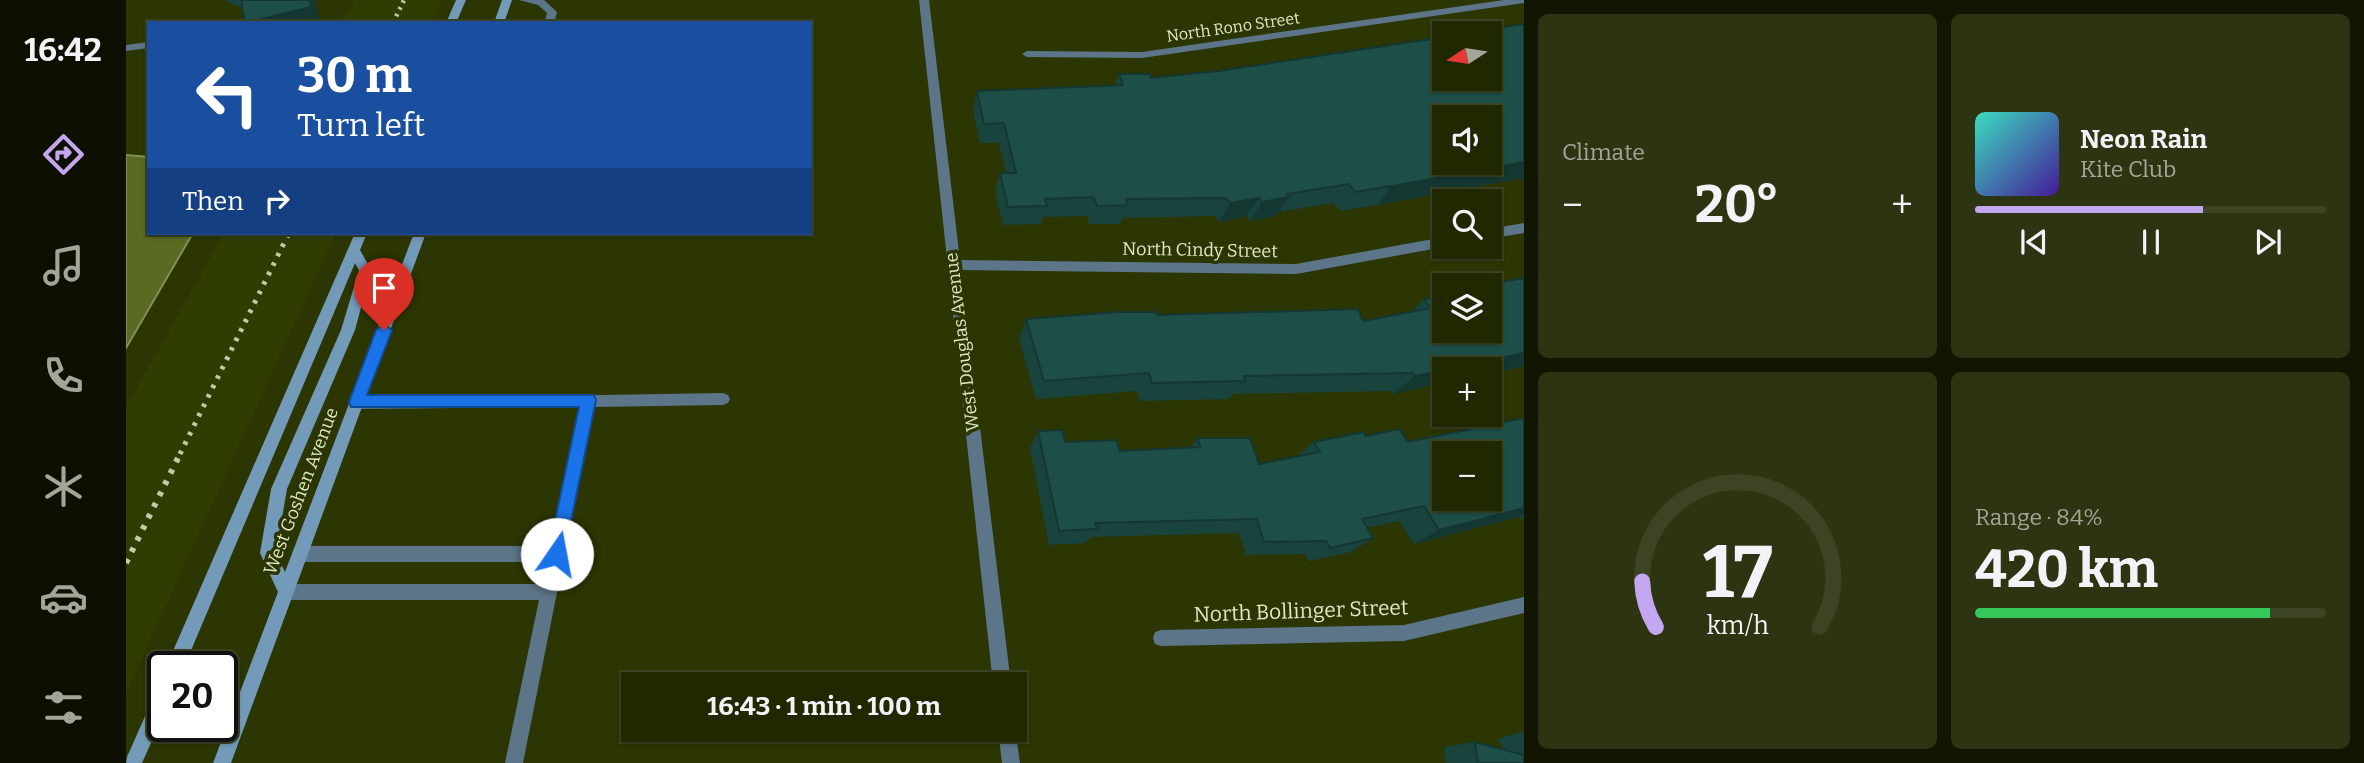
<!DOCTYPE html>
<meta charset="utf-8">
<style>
:root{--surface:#202802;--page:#2d3411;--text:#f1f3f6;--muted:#a2a699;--line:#3d4424;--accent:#c4a7f1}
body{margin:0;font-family:Bitter,serif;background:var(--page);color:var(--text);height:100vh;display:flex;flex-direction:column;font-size:26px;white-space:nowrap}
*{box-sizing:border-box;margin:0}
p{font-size:23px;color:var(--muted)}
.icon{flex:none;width:38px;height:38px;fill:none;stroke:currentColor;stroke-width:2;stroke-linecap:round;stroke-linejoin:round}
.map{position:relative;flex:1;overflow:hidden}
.details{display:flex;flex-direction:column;gap:14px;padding:14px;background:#121601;width:840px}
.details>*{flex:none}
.banner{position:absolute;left:21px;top:21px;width:665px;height:214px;border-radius:0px;box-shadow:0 2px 5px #0004,0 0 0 2px var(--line);background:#1a4fa0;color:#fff;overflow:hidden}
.needle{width:46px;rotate:258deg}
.buttons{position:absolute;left:1306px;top:21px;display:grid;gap:14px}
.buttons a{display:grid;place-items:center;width:70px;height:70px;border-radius:0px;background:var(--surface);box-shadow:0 2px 5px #0004,0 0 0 2px var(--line);font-size:35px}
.speed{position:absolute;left:21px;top:651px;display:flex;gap:14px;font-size:35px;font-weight:700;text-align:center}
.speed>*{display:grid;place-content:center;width:91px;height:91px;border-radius:50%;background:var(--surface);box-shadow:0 2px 5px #0004,0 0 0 2px var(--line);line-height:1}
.speed .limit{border:4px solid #111;border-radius:10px;background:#fff;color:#111}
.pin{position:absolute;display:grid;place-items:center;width:60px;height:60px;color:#fff;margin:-72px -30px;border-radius:50% 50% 50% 0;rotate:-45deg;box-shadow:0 0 7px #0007}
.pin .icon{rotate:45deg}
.me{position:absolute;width:77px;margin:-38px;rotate:12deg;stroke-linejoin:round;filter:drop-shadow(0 0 5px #0008)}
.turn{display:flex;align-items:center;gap:24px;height:147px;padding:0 35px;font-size:32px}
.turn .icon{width:91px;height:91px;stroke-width:2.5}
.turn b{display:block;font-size:49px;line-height:60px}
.then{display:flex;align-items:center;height:66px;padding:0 35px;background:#0003;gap:14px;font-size:26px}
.big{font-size:52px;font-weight:700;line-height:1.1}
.details .widget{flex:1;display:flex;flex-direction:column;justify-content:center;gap:10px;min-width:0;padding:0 24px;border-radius:10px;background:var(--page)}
.details .dial{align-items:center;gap:0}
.dial svg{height:182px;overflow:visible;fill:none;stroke:var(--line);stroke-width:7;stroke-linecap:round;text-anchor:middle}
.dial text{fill:var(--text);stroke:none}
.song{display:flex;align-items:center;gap:21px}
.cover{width:84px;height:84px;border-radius:10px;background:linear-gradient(135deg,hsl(170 70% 55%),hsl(260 70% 35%))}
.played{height:7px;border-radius:4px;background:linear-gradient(90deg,var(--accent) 65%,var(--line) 65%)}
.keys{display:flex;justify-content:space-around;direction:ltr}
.heat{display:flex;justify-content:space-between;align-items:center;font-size:38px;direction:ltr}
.charge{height:10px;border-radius:5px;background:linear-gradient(90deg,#34c759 84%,var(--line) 0)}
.details .tiles{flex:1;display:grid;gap:14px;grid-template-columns:repeat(2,1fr)}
.trip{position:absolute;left:495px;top:672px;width:406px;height:70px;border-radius:0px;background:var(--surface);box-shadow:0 2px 5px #0004,0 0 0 2px var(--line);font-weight:700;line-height:70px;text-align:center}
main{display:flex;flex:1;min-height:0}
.dock{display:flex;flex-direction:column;width:126px;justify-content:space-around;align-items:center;background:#0d1001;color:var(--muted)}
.dock .icon{width:49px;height:49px}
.dock .selected{color:var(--accent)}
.dock b{font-size:32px;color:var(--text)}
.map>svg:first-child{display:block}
</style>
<main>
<nav class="dock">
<b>16:42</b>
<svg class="icon selected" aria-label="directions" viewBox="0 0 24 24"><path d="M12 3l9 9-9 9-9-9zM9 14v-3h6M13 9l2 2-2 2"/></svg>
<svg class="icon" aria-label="music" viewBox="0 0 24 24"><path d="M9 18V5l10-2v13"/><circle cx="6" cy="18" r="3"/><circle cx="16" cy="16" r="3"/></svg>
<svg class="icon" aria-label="phone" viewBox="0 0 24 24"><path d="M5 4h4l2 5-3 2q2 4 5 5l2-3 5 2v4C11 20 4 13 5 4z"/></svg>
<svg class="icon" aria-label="climate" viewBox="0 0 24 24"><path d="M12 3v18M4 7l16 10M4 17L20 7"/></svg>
<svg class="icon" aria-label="car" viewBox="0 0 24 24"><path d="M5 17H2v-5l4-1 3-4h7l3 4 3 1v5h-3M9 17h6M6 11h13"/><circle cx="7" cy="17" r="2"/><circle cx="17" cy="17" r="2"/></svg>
<svg class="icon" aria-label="filters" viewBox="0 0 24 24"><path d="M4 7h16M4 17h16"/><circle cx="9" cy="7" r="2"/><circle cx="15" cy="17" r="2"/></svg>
</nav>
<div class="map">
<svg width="1398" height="763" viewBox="0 0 1398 763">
<rect width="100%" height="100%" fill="#2b3602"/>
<!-- built -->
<path fill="#303d00" d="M 228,0 L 316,0 L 306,23 L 216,23 Z
M 98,233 L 210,233 L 0,693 L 0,407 Z"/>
<!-- water -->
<path fill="#596a23" stroke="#809054" stroke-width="2" d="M 0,155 L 23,157 L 23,233 L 67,233 L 0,348 Z"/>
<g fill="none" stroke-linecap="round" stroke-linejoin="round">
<!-- lane -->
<path fill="#5c7588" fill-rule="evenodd" d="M 393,0 L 418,0 L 431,12 L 428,23 L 418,23 L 421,13 L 412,5 Z
M 597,393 L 602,395 L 604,399 L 602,403 L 597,405 L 468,407 L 397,763 L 379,763 L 413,600 L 160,600 L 154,598 L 152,592 L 154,586 L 160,584 L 416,584 L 421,562 L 174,562 L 168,559 L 166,554 L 168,549 L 174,546 L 424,546 L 453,407 L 231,409 L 226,407 L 224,403 L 226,399 Z"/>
<!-- street -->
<path fill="#5c7588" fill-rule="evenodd" d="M 793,0 L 803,0 L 834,260 L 1170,264 L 1318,237 L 1318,247 L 1170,274 L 835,270 L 885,684 L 867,684 Z
M 1378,0 L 1398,0 L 1398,3 L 1016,58 L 901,57 L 896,54 L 901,51 L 1016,52 Z
M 23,42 L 23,48 L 0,51 L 0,45 Z
M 1398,223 L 1398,233 L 1363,239 L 1363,229 Z
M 1398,597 L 1398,613 L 1278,641 L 1035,646 L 1029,644 L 1027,638 L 1029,632 L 1035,630 L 1278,625 Z
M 889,728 L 894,763 L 876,763 L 872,730 L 889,730 Z"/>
<!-- secondary -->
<path fill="#739ab9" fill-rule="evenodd" d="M 330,0 L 340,0 L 330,23 L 320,23 Z
M 376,0 L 386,0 L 378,23 L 368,23 Z
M 229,233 L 241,233 L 234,250 L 245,270 L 229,330 L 161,489 L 150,553 L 159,572 L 288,233 L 300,233 L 105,763 L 87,763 L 152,592 L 134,553 L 145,489 L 215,330 L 233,270 L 229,263 L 58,667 L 40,667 Z
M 37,686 L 37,716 L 16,763 L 0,763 L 1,757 L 31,689 Z"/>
<!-- rail-far2 -->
<path stroke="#c0cba7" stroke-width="4.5" stroke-dasharray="2.5 5" stroke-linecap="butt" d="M 267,23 L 278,0"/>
<!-- rail-far1 -->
<path stroke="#c0cba7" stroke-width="5" stroke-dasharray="3.5 7" stroke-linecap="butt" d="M 54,454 L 163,233"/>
<!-- rail -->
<path stroke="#c0cba7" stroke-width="6" stroke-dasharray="4.5 8" stroke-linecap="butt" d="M 0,563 L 55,452"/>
</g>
<!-- wall -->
<path fill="#19443e" d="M 98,0 L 189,0 L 116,8 Z
M 1398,24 L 1398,178 L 1251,205 L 1214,211 L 1208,203 L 1153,212 L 1150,216 L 1124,221 L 1120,216 L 1093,222 L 1089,216 L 996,218 L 994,224 L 963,224 L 961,216 L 917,217 L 915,224 L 877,225 L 869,192 L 874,173 L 880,173 L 873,143 L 854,143 L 847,111 L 851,91 L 989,85 L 993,74 L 1025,78 L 1092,71 Z
M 1398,278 L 1398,366 L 1363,374 L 1363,369 L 1267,394 L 1265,391 L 1107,394 L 1103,399 L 1014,401 L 1011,391 L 910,399 L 893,339 L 900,319 L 1031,315 L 1237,321 L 1285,312 L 1298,299 Z
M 1398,418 L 1398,518 L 1394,519 L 1393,517 L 1288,544 L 1273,521 L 1241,528 L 1247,538 L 1225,552 L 1183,561 L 1179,554 L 1120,555 L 1113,533 L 965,537 L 959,543 L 923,545 L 904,448 L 912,431 L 939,442 L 994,451 L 1063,448 L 1072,438 L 1133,464 L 1171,456 L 1188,442 L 1240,436 L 1282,442 Z
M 1398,731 L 1398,763 L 1320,763 L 1318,747 L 1349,742 L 1379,750 L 1372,739 Z"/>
<!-- shaded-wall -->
<path fill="#143732" d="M 183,0 L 189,0 L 194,23 L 122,23 Z
M 1398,162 L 1398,178 L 1251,205 L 1266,186 Z
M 1163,197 L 1150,216 L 1124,221 L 1136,202 Z
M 1133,198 L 1120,216 L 1093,222 L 1104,203 Z
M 1398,353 L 1398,366 L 1363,374 L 1363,369 L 1320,369 Z
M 1318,370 L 1318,383 L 1267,394 L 1289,376 Z
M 1398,508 L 1398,514 L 1393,517 L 1288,544 L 1313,530 Z"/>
<!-- building -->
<path fill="#1d4f48" stroke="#143732" stroke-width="2" fill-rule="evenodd" d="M 115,0 L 183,0 L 185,7 L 119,23 Z
M 1398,24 L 1398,162 L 1266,186 L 1229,192 L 1223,184 L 1161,194 L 1163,197 L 1136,202 L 1133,198 L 1104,203 L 1100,198 L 1000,199 L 1002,205 L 971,206 L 968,197 L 919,199 L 921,206 L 882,207 L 874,173 L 890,173 L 878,123 L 858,124 L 851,91 L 997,85 L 993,74 L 1024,74 L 1025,78 L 1092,71 L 1318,37 L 1318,79 L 1363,79 L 1363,33 L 1339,33 ZM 1318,117 L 1363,117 L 1363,163 L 1318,163 Z
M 1398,278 L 1398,353 L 1289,376 L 1287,373 L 1118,376 L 1119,381 L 1026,383 L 1023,373 L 918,381 L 900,319 L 992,312 L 1030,312 L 1031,315 L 1232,309 L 1237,321 L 1304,308 L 1298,299 L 1318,295 L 1318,331 L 1363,331 L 1363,285 L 1359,285 Z
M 1398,418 L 1398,508 L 1313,530 L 1298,506 L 1236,519 L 1247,538 L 1204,548 L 1200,541 L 1138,542 L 1131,519 L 969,523 L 971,529 L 933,531 L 912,431 L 936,430 L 939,442 L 990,440 L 994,451 L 1074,447 L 1072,438 L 1124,438 L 1133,464 L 1194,452 L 1188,442 L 1238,432 L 1240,436 L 1273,429 L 1282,442 ZM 1318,453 L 1363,453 L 1363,499 L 1318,499 Z
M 1349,742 L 1398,755 L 1398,763 L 1352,763 Z"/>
<!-- route -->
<path fill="#1a73e8" stroke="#114b97" stroke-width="2" d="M 258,324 L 266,330 L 241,395 L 468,395 L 470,400 L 437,560 L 431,563 L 424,560 L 422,554 L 453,407 L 225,407 L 223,402 L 250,330 Z"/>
<g text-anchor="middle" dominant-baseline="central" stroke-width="7" stroke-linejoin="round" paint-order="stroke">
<!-- far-street labels -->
<g font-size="16" fill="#dce7c6" stroke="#2b3602">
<text transform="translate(1107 27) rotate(-8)">North Rono Street</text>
</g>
<!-- street labels -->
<g font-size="18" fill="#dce7c6" stroke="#2b3602">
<text transform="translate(1074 250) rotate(1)">North Cindy Street</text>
<text transform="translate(836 342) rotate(-97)">West Douglas Avenue</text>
<text transform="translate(175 491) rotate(-69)">West Goshen Avenue</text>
</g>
<!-- near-street labels -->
<g font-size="21" fill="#dce7c6" stroke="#2b3602">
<text transform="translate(1175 611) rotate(-2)">North Bollinger Street</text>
</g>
</g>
</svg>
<div class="buttons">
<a><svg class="needle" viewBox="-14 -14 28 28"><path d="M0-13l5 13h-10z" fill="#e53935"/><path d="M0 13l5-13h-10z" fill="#a2a699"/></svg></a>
<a><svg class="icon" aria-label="sound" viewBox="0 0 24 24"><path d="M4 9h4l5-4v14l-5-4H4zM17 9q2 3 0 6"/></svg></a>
<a><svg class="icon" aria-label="search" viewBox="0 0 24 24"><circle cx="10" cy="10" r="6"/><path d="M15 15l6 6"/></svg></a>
<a><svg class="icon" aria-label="layers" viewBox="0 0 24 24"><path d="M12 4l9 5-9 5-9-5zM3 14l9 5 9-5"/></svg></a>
<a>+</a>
<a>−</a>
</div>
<div class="speed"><div class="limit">20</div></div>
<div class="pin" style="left:258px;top:330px;background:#d93025"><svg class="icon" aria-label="arrive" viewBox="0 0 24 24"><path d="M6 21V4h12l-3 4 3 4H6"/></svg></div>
<svg class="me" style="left:431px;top:554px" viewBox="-20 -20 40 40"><circle r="19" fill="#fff"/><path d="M0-13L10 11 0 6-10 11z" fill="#1a73e8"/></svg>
<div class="trip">16:43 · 1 min · 100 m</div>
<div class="banner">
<div class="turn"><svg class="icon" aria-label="left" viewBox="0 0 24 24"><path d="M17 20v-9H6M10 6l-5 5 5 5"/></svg><div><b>30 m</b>Turn left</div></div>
<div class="then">Then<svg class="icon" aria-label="right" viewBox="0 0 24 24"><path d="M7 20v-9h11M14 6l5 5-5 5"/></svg></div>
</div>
</div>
<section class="details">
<div class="tiles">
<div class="widget"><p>Climate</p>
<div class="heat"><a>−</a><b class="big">20°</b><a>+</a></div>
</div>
<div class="widget">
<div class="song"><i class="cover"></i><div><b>Neon Rain</b><p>Kite Club</p></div></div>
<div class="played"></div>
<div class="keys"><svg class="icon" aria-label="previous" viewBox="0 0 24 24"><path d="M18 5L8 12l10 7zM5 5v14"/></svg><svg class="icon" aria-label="pause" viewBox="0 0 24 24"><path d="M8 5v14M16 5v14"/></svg><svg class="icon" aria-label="next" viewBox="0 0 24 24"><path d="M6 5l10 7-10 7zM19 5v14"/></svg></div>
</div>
<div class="widget dial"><svg viewBox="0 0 100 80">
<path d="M14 69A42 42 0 1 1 86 69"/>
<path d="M14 69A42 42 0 0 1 8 49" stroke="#c4a7f1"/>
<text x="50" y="56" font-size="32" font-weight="700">17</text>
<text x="50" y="72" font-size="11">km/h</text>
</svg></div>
<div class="widget"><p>Range · 84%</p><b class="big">420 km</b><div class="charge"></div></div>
</div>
</section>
</main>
